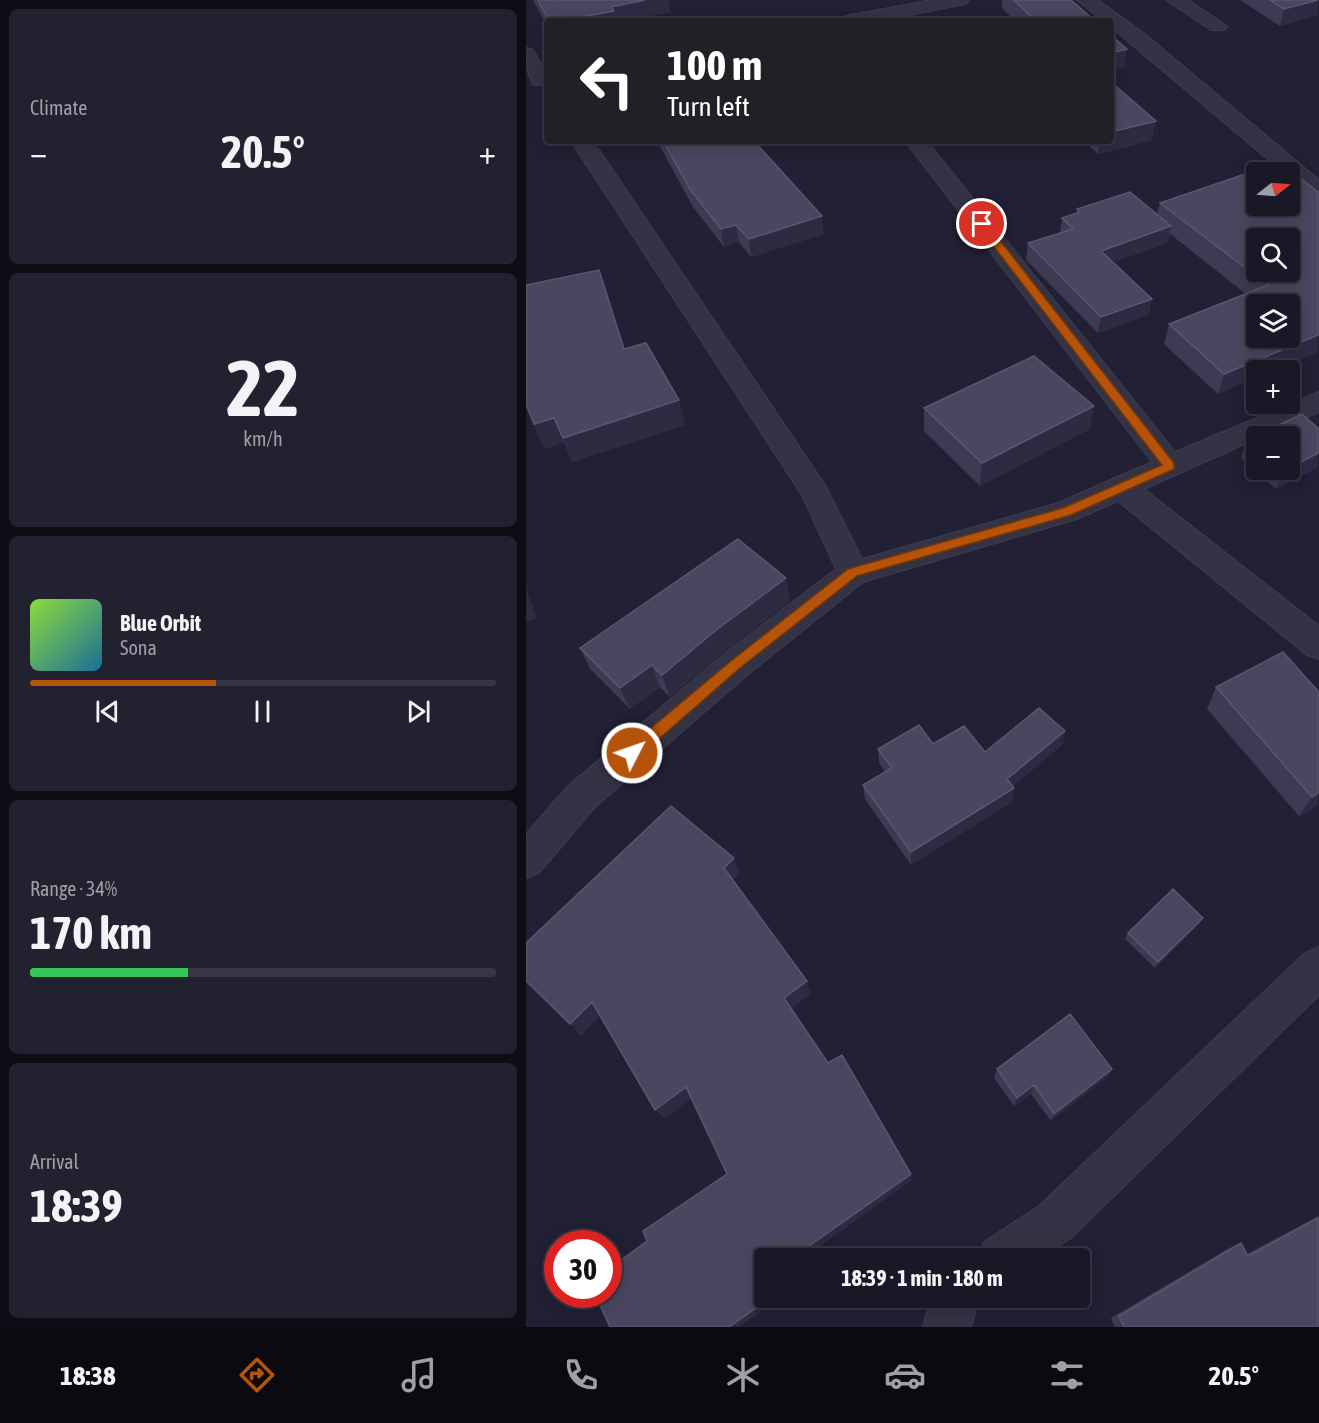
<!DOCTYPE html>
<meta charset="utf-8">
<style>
:root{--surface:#191827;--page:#22212f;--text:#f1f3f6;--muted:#9fa0a7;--line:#373744;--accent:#b45309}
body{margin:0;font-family:"Asap Condensed",sans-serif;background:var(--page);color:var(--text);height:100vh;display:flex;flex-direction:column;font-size:22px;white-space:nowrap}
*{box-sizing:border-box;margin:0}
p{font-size:20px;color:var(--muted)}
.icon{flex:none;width:33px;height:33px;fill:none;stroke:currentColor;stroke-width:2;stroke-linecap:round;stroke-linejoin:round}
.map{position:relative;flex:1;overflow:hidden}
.side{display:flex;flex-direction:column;gap:9px;padding:9px;background:#0e0d15;width:526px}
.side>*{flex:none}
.banner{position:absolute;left:18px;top:18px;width:570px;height:126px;border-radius:6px;box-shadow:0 3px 15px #0003,0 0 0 2px var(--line);background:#202124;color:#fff;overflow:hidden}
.needle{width:39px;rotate:73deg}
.fabs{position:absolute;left:720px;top:162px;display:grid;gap:12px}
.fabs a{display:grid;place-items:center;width:54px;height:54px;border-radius:6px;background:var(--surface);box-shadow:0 3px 15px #0003,0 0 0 2px var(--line);font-size:30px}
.speed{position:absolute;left:18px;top:1230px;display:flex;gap:12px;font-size:30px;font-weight:700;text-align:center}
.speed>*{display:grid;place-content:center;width:78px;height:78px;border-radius:50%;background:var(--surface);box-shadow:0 3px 15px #0003,0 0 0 2px var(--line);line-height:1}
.speed .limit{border:9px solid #d22;background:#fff;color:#111}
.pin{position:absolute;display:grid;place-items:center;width:51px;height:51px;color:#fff;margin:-26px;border:3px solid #fff;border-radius:50%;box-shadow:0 2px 6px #0007}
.me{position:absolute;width:66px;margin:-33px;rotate:49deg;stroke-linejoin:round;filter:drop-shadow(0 0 4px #0008)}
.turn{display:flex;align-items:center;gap:21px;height:126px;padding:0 24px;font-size:27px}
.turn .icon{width:78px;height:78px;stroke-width:2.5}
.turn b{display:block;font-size:42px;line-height:51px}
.big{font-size:45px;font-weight:700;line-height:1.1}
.side .card{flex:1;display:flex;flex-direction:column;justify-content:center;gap:9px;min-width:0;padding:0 21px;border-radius:9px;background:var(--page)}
.side .dial{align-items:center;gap:0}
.dial b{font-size:78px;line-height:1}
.song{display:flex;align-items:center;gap:18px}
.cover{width:72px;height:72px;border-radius:9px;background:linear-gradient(135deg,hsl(90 70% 55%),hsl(200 70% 35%))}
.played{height:6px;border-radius:3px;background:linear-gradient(90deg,var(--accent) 40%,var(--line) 40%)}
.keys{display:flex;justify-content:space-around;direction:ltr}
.heat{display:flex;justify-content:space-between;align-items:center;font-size:33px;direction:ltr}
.charge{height:9px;border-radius:4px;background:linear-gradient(90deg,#34c759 34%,var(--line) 0)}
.trip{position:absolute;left:228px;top:1248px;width:336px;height:60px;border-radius:6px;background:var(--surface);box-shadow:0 3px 15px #0003,0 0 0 2px var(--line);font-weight:700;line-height:60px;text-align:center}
.tab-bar{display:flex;height:96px;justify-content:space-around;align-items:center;background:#0a0a10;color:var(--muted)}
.tab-bar .icon{width:42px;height:42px}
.tab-bar .on{color:var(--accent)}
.tab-bar b{font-size:27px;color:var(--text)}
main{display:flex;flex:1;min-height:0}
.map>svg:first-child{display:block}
</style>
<main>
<section class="side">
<div class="card"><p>Climate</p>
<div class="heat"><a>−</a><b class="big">20.5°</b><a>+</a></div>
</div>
<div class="card dial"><b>22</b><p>km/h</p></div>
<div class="card">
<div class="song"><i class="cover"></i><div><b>Blue Orbit</b><p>Sona</p></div></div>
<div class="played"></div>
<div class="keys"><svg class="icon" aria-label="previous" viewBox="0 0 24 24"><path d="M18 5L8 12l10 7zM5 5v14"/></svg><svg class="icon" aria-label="pause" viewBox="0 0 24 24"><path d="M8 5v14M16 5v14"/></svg><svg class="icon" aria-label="next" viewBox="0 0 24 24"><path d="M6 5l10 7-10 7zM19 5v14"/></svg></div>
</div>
<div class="card"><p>Range · 34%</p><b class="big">170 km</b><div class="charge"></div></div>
<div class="card"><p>Arrival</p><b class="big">18:39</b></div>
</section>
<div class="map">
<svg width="793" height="1327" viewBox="0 0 793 1327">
<rect width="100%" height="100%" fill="#212034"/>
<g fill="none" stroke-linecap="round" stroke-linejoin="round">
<defs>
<path id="minor" d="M 406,0 L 443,0 L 440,4 L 434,5 L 353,21 L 316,21 L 318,17 L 325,15 Z
M 551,0 L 572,0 L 620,35 L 793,180 L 793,199 L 785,197 L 764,178 L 764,172 L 757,172 L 585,27 L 585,21 L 577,21 Z
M 640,0 L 662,0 L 701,26 L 699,30 L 685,30 Z
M 0,48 L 7,50 L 21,74 L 21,85 L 8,85 C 0,73 0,63 0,48 Z
M 45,141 L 67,141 L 299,485 L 336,559 L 532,503 L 626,462 L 379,141 L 401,141 L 649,452 L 793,392 L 793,412 L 737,436 L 730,436 L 730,439 L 618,489 L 793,626 L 793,659 L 781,655 L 592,501 L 551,519 L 337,582 L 221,675 L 67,809 L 13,873 L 0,878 L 0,834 L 41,787 L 197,655 L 310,569 L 276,495 Z
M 793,947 L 793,995 L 545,1238 L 514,1258 L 451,1258 L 458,1242 L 513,1206 L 779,953 Z
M 405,1298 L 453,1298 L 445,1327 L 397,1327 Z"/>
</defs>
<!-- minor casing -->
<use href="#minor" stroke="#3d3c4f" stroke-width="2"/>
<!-- minor -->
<use href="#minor" fill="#343345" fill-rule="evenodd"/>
</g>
<!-- wall -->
<path fill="#3c3b53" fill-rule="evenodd" d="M 7,0 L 142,0 L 144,12 L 99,21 L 21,21 L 21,25 Z
M 476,0 L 545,0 L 569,21 L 489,21 L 476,8 Z
M 714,0 L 792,0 L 792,15 L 754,26 Z
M 626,140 L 572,154 L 558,141 L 585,141 Z
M 131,141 L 229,141 L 298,234 L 225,257 L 213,242 L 198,247 L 167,207 Z
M 754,162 L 792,352 L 748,370 L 730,370 L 692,394 L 638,344 L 643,324 L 720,294 L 644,234 L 642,243 L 587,262 L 623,315 L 572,333 L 500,260 L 502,243 L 534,233 L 536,218 L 551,213 L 551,209 L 631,214 L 634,203 Z
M 98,349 L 159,425 L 46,462 L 38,442 L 18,449 L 0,405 Z
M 398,408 L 564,429 L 454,486 L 398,431 Z
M 776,414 L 792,428 L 792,467 L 750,489 L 715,458 L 721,440 ZM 730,436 L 764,436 L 764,470 L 730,470 Z
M 260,578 L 264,601 L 196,653 L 144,697 L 134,687 L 104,709 L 65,670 L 54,648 Z
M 690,687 L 792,691 L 792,805 L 773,816 L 681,709 Z
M 539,731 L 536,745 L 487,786 L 488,788 L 486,802 L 385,865 L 339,799 L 337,785 L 359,772 L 353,763 L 352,749 L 407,744 L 459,752 Z
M 673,924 L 629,968 L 599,939 L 602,933 Z
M 471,1069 L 586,1069 L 581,1077 L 525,1121 L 505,1094 L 488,1106 L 468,1078 Z
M 792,1216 L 792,1327 L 589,1327 L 585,1318 L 703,1248 L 715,1243 L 721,1254 Z"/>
<!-- shaded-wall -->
<path fill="#2c2b42" d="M 119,0 L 142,0 L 144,12 L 99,21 L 35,21 L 85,7 Z
M 792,0 L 792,15 L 754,26 L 758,9 Z
M 601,49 L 598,68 L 585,71 L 585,53 Z
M 630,121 L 626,140 L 572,154 L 573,141 L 585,141 L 585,132 Z
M 296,216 L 298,234 L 225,257 L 223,239 Z
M 210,225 L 213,242 L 198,247 L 195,229 Z
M 645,226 L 642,243 L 572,267 L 575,251 Z
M 626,299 L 623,315 L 572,333 L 575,317 Z
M 792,335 L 792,352 L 748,370 L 730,370 L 730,378 L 692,394 L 698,374 Z
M 153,400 L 159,425 L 46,462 L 37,438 Z
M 568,406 L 564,429 L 454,486 L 456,463 Z
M 28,418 L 38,442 L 18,449 L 8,424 Z
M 792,453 L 792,467 L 750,489 L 757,471 L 760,470 L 764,470 L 764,468 Z
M 260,578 L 264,601 L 196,653 L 144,697 L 136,675 L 189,631 Z
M 0,587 L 11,619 L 0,622 Z
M 126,665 L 134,687 L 104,709 L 94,688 Z
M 539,731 L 536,745 L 479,793 L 481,779 Z
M 488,788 L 486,802 L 385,865 L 385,852 Z
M 792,793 L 792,805 L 773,816 L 786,797 Z
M 208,858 L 214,873 L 204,883 L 198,868 Z
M 677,918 L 673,924 L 629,968 L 632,962 Z
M 281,981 L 285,994 L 262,1011 L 258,998 Z
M 66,1002 L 76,1014 L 55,1036 L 44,1024 Z
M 586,1069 L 581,1077 L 525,1121 L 528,1114 Z
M 508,1085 L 505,1094 L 488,1106 L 491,1098 Z
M 160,1087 L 168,1097 L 139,1119 L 129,1110 Z
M 385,1174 L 385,1181 L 277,1258 L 266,1258 Z
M 244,1298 L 253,1298 L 213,1327 L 203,1327 Z"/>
<!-- building -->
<path fill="#48475f" stroke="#58576f" stroke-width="1.5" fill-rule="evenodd" d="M 12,0 L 119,0 L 85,7 L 88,11 L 35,21 L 23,21 Z
M 488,0 L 545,0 L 569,21 L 510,21 Z
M 744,0 L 792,0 L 758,9 Z
M 585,35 L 601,49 L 585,53 Z
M 585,82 L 630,121 L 585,132 Z
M 137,141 L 228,141 L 296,216 L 223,239 L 210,225 L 195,229 L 164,189 Z
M 754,162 L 792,192 L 792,335 L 698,374 L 643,324 L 742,285 L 634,203 ZM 730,172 L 764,172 L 764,206 L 730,206 ZM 730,238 L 764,238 L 764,272 L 730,272 ZM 730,304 L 764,304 L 764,338 L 730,338 Z
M 604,192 L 645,226 L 575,251 L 626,299 L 575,317 L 502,243 L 547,229 L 536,218 L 554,212 L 551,209 Z
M 73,270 L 98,349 L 120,343 L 153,400 L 37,438 L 28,418 L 8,424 L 0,404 L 0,285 Z
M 508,356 L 568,406 L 456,463 L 398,408 Z
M 776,414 L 792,428 L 792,453 L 764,468 L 764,436 L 730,436 L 730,449 L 721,440 Z
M 212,539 L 260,578 L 189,631 L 136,675 L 126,665 L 94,688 L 54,648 Z
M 757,652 L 792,691 L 792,793 L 786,797 L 690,687 Z
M 513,708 L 539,731 L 481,779 L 488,788 L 385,852 L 337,785 L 366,768 L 352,749 L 393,725 L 407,744 L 438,726 L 459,752 Z
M 145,806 L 208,858 L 198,868 L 281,981 L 258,998 L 302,1063 L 316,1055 L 385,1174 L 266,1258 L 238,1258 L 238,1298 L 244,1298 L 203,1327 L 84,1327 L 69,1294 L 82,1294 L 82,1270 L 121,1241 L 117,1231 L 201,1174 L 160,1087 L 129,1110 L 66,1002 L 44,1024 L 0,981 L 0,943 Z
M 647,889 L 677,918 L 632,962 L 602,933 Z
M 544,1014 L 586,1069 L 528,1114 L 508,1085 L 491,1098 L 471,1069 Z
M 792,1218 L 792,1327 L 598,1327 L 593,1316 L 715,1243 L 722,1256 Z"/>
<!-- route -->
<path fill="#b45309" stroke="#753606" stroke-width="1.5" d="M 452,221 L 459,221 L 648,463 L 648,469 L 545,515 L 331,576 L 214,668 L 111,758 L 106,760 L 100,758 L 98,753 L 100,749 L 205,661 L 322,569 L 537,508 L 636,465 L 452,226 Z"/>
</svg>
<div class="fabs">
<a><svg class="needle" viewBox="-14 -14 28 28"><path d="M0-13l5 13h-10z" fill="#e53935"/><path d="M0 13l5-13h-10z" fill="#9fa0a7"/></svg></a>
<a><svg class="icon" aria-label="search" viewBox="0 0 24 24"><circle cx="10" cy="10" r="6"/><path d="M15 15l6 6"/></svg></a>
<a><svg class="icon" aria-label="layers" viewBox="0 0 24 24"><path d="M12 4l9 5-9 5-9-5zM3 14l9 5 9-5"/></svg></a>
<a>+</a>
<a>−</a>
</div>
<div class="speed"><div class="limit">30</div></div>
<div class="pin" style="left:456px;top:224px;background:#d93025"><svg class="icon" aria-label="arrive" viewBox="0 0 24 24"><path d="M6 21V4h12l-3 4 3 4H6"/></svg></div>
<svg class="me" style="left:106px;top:753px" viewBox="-20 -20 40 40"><circle r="17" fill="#b45309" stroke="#fff" stroke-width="3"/><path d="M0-11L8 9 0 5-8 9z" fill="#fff"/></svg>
<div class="trip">18:39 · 1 min · 180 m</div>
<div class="banner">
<div class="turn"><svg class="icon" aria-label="left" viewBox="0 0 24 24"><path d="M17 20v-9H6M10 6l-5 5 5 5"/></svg><div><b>100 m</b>Turn left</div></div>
</div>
</div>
</main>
<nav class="tab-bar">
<b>18:38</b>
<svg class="icon on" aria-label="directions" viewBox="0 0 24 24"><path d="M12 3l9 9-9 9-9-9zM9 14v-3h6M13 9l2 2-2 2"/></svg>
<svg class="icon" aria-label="music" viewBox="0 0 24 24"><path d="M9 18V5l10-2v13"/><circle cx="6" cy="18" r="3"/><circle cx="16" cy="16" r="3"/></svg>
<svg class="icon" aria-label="phone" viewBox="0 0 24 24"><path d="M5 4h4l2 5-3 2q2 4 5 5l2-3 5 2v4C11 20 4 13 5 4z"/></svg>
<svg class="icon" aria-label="climate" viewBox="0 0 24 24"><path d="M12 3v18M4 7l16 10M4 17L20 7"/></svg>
<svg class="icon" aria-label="car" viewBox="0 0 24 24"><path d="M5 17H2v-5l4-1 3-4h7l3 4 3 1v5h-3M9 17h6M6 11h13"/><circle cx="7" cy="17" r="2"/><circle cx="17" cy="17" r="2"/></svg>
<svg class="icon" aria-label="filters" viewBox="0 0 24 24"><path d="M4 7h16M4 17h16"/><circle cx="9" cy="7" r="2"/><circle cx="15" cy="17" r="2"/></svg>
<b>20.5°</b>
</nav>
